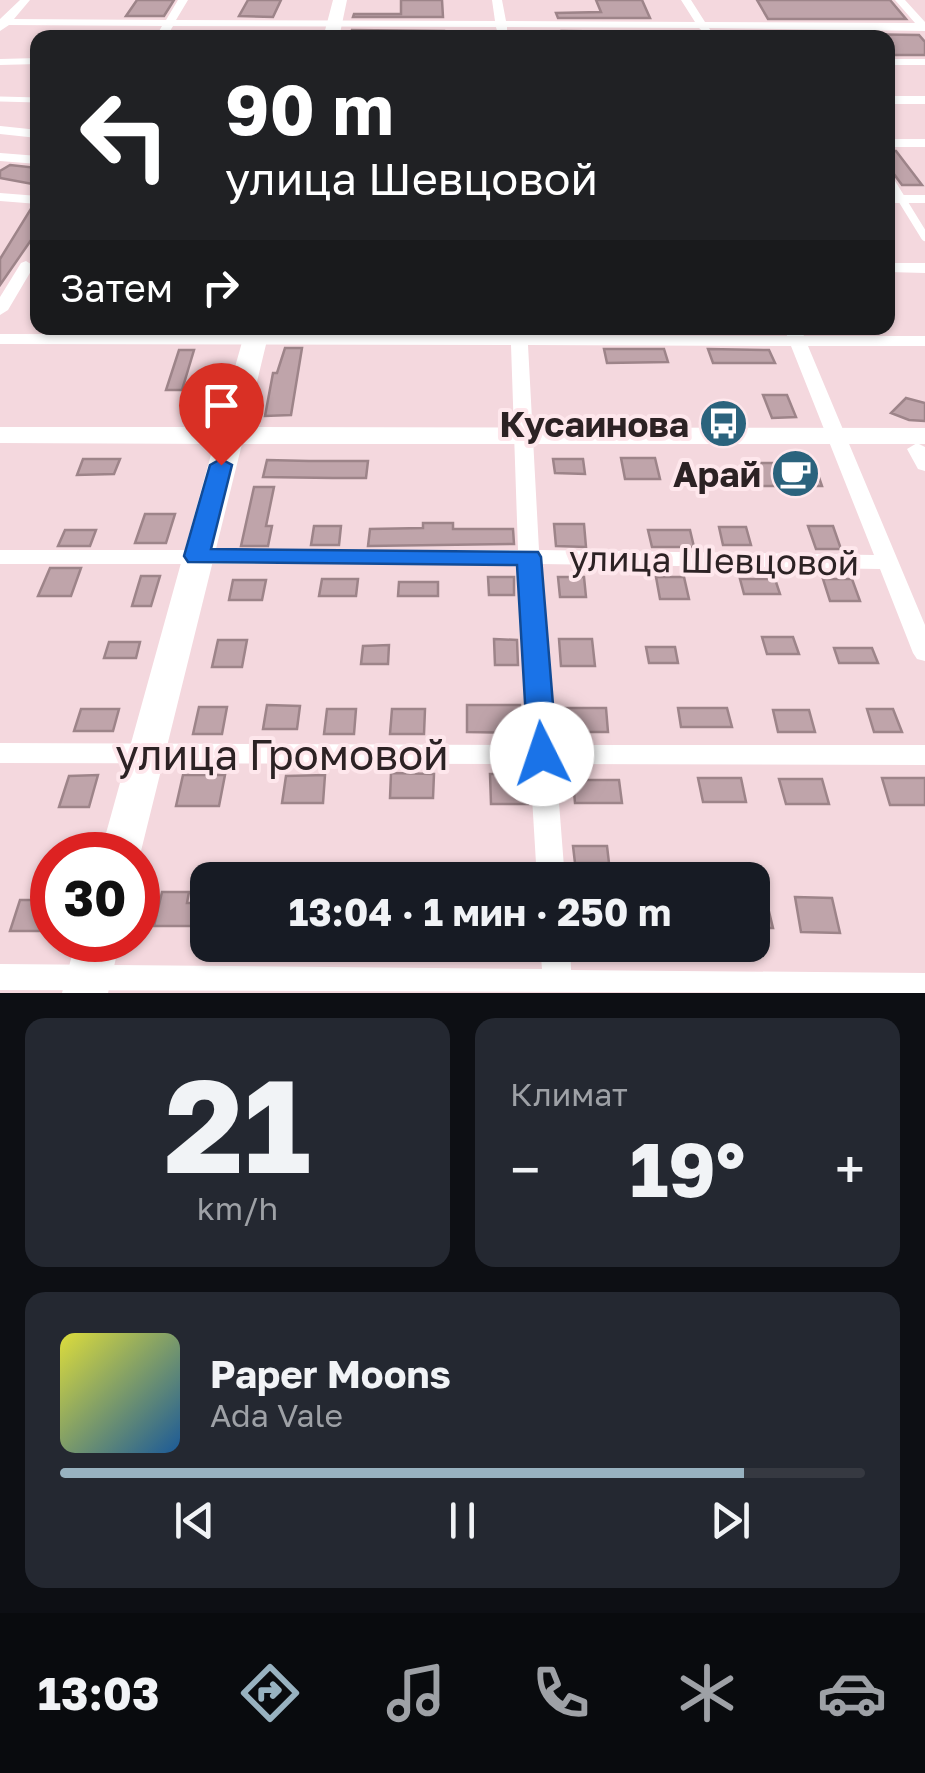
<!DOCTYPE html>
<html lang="ru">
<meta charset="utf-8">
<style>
:root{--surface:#171b24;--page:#242831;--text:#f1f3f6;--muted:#9ea1a6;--line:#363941;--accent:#98b2c0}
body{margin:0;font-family:"Golos Text",sans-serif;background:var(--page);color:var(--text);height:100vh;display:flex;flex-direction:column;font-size:38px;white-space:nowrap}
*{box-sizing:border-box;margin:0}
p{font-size:32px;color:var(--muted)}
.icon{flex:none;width:55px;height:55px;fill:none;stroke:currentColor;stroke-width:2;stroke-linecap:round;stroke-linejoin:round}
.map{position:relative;height:993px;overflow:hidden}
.drawer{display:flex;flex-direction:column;gap:25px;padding:25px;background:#0d0f14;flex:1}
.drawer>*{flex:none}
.guide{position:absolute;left:30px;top:30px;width:865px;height:305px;border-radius:20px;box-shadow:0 2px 8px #0004;background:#202124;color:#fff;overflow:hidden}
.speed{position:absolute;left:30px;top:832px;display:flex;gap:20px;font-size:50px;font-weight:700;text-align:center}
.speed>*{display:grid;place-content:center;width:130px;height:130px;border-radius:50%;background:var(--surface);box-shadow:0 2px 8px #0004;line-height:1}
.speed .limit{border:15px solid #d22;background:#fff;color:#111}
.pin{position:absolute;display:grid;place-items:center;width:85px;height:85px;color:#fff;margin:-102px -42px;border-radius:50% 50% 50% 0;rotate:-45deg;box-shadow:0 0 10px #0007}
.pin .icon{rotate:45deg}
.me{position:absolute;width:110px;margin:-55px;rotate:356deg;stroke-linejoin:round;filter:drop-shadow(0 0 8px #0008)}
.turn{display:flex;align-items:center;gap:35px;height:210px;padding:0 30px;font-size:45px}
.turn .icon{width:130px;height:130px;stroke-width:2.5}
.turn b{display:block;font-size:70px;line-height:85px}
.then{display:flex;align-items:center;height:95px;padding:0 30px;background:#0003;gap:20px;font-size:38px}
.big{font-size:75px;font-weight:700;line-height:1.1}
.drawer .card{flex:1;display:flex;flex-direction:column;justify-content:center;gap:15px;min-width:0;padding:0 35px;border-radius:20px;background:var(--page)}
.drawer .dial{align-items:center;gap:0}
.dial b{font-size:130px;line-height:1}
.song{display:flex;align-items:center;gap:30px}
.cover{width:120px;height:120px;border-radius:15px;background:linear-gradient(135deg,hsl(60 70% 55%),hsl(210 70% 35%))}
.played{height:10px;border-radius:5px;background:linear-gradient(90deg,var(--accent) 85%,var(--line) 85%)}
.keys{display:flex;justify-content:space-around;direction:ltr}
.heat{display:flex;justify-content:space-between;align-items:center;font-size:55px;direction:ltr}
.drawer .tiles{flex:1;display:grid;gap:25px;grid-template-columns:1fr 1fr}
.card:last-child{grid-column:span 2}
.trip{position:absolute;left:190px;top:862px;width:580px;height:100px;border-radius:20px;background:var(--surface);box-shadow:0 2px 8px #0004;font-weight:700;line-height:100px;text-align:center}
.tab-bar{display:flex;height:160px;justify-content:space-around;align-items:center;background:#090b0e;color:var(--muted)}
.tab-bar .icon{width:70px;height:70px}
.tab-bar .selected{color:var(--accent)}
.tab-bar b{font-size:45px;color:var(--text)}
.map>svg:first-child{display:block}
</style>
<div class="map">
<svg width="925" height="993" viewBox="0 0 925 993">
<rect width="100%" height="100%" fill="#f4d8de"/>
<!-- building -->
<path fill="#bfa4aa" stroke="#9d8489" stroke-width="2.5" d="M 137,0 L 174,0 L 164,16 L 126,16 Z
M 248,0 L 281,0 L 273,17 L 239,16 Z
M 401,0 L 442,0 L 443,17 L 353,17 L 354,14 L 401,14 Z
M 596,0 L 642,0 L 650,18 L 558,18 L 556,13 L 601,12 Z
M 757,0 L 890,0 L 906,19 L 768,19 Z
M 352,30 L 444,31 L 444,38 L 351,38 Z
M 562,31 L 652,32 L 655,38 L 564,38 Z
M 776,33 L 919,35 L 925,42 L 925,55 L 890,55 L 888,38 L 778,38 Z
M 888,151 L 896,151 L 922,185 L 902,185 L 888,166 Z
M 10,165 L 38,168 L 38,185 L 0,178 L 0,171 Z
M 32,207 L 38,208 L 38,230 L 0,285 L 0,259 Z
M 285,348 L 302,348 L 291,415 L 265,416 L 273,373 L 277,373 Z
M 604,349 L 664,349 L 668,362 L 607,363 Z
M 708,349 L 769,350 L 775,363 L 713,363 Z
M 179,350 L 194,350 L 182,390 L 166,390 Z
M 763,395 L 787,395 L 796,417 L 772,418 Z
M 906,398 L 925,403 L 925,421 L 909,420 L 891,413 Z
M 621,458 L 655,458 L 660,479 L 625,479 Z
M 83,459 L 120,459 L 114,474 L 77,475 Z
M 553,459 L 583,459 L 585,474 L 555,473 Z
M 267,460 L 309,461 L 368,461 L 366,478 L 333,478 L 263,477 Z
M 749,463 L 814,463 L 822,486 L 756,486 Z
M 254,487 L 274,487 L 266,526 L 272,526 L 268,546 L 241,546 Z
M 145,514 L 175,514 L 166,543 L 135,543 Z
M 423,523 L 453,523 L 453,529 L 513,529 L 514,544 L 368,546 L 370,529 L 423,528 Z
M 554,524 L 584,524 L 586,547 L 556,546 Z
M 314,526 L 341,526 L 339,545 L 311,545 Z
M 808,526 L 833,526 L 841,549 L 816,549 Z
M 719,527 L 746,527 L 751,545 L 723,545 Z
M 65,530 L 96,530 L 90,546 L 58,546 Z
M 648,530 L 690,530 L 694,547 L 652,547 Z
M 50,568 L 81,568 L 71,596 L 38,596 Z
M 141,576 L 160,576 L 151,606 L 132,606 Z
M 488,577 L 514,577 L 514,595 L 489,595 Z
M 558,577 L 584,577 L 586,597 L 560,597 Z
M 656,577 L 684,577 L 689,599 L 660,599 Z
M 322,579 L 358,579 L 356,596 L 319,596 Z
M 740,579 L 775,579 L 780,594 L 744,594 Z
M 823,579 L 852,579 L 860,601 L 830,601 Z
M 233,580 L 266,580 L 262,600 L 229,600 Z
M 399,582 L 438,582 L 438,596 L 398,596 Z
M 762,637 L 793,637 L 799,654 L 767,654 Z
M 494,639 L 517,640 L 518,665 L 495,665 Z
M 559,639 L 592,639 L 595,666 L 561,666 Z
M 218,640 L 247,640 L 242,667 L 212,667 Z
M 109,642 L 140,642 L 136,658 L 104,658 Z
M 389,645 L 388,664 L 361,664 L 363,646 Z
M 646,647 L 675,647 L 678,663 L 649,663 Z
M 834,648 L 872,648 L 878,663 L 839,663 Z
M 267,705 L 300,706 L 297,729 L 263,729 Z
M 467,705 L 520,705 L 521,733 L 467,732 Z
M 199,707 L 227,707 L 222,734 L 193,734 Z
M 563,708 L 606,708 L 608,732 L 565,732 Z
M 678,708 L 727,708 L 732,727 L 681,727 Z
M 81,709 L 119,709 L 113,731 L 74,731 Z
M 327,709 L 356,709 L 354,734 L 324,734 Z
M 392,709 L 425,709 L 424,734 L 390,734 Z
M 867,709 L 893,709 L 902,732 L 874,732 Z
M 773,710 L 809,710 L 815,732 L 778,732 Z
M 391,773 L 434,774 L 433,798 L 390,798 Z
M 490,774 L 526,774 L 528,804 L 491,804 Z
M 98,775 L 89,807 L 59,807 L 69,776 Z
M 183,775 L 225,775 L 219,806 L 176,806 Z
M 325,775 L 323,803 L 282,803 L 286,776 Z
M 698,778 L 741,778 L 746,802 L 703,802 Z
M 882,778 L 925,778 L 925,805 L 890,805 Z
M 779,779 L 822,779 L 829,804 L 786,804 Z
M 573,780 L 619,780 L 622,803 L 575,803 Z
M 573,846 L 607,846 L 609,863 L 575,863 Z
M 758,867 L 773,928 L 752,928 L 752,868 Z
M 162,892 L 189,892 L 187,903 L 208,903 L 208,926 L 154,926 Z
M 795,897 L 832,898 L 840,933 L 801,932 Z
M 20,900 L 52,900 L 52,931 L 10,931 Z"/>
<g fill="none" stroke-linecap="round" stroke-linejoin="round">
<!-- lane-far1 -->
<path stroke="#fff" stroke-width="5" d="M 0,99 L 38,100"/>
<!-- lane -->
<path stroke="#fff" stroke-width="8" d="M 0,130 L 38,134
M 0,157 L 38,160
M 888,177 L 925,237"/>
<!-- street -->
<path fill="#fff" fill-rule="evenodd" d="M 20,0 L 30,0 L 14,19 L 166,20 L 178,0 L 188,0 L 176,20 L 495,21 L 492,0 L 502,0 L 506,21 L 695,22 L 681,0 L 691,0 L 705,22 L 915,23 L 895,0 L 905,0 L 925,22 L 925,31 L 709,28 L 711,31 L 706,34 L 699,28 L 507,27 L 507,38 L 499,38 L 496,27 L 173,26 L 166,38 L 155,38 L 162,26 L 9,25 L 0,31 L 0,19 Z
M 38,58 L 38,64 L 0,65 L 0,59 Z
M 888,59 L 925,59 L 925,65 L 888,65 Z
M 888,96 L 925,96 L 925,104 L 888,104 Z
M 888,139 L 925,139 L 925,147 L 888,147 Z
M 0,193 L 38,196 L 38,204 L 0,201 Z
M 888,195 L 925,195 L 925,203 L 888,203 Z
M 26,261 L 34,266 L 8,310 L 0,315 L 0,297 L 21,263 Z
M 888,263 L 925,263 L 925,273 L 888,272 Z
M 511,328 L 527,328 L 527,335 L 787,336 L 786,328 L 800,328 L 804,336 L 925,336 L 925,346 L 808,346 L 925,625 L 925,661 L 917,659 L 913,653 L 880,569 L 540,564 L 554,745 L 925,745 L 925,765 L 556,764 L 565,880 L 537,880 L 530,764 L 0,763 L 0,743 L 529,745 L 519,564 L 0,564 L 0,550 L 518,550 L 511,345 L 0,344 L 0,334 L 511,335 ZM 528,345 L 791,346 L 874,555 L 539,550 Z
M 917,443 L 925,447 L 925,471 L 918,469 L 907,449 Z
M 540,945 L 570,945 L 571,970 L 925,973 L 925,993 L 0,990 L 0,964 L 542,969 Z"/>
<!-- secondary -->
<path fill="#fff" fill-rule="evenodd" d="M 333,0 L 347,0 L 339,38 L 323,38 Z
M 246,328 L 270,328 L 246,427 L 925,428 L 925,444 L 242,444 L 140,855 L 138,861 L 138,855 L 100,855 L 214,444 L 0,443 L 0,427 L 218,427 Z
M 76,940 L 120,940 L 108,993 L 62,993 Z"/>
</g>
<!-- route -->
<path fill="#1a73e8" stroke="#114b97" stroke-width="2.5" d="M 221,459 L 232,465 L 211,549 L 538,552 L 541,557 L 557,754 L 552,762 L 542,765 L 532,762 L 528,754 L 517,565 L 188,562 L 184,556 L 210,465 Z"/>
<!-- icons -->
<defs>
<symbol id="bus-disc" viewBox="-11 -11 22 22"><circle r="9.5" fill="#2b637d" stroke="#fee7ec"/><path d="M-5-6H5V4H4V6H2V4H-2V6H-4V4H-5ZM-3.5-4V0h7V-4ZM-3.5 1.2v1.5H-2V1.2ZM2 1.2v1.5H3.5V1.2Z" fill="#fff"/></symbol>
<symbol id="cafe-disc" viewBox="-11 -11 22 22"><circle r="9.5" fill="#2b637d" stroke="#fee7ec"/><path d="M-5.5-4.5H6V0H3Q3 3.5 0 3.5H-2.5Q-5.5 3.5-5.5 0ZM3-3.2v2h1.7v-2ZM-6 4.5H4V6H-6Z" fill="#fff"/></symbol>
</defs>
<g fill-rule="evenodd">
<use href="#bus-disc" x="696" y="396" width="55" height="55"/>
<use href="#cafe-disc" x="768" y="446" width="55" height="55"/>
</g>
<g text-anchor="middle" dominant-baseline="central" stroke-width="8" stroke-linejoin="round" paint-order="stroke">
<!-- poi labels -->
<g font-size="35" font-weight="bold" fill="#2c2224" stroke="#fee7ec" text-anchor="end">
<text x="689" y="424">Кусаинова</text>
<text x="761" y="474">Арай</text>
</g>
<!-- street labels -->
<g font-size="35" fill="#2c2224" stroke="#fee7ec">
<text transform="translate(714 560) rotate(1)">улица Шевцовой</text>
</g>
<!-- near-street labels -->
<g font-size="42" fill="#2c2224" stroke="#fee7ec">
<text x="282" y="754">улица Громовой</text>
</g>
</g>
</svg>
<div class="speed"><div class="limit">30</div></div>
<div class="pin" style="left:221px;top:465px;background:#d93025"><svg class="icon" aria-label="arrive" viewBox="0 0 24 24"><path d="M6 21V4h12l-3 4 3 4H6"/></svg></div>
<svg class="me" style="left:542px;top:754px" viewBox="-20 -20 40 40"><circle r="19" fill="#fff"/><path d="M0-13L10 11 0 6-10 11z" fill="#1a73e8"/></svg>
<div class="trip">13:04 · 1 мин · 250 m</div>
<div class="guide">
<div class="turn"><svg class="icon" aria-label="left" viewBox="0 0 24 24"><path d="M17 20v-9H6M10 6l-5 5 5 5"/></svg><div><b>90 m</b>улица Шевцовой</div></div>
<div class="then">Затем<svg class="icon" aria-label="right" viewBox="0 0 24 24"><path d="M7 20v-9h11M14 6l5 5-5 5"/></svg></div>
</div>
</div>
<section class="drawer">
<div class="tiles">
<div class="card dial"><b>21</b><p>km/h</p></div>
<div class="card"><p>Климат</p>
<div class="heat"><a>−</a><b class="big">19°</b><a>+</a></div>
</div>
<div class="card">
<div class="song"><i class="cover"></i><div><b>Paper Moons</b><p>Ada Vale</p></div></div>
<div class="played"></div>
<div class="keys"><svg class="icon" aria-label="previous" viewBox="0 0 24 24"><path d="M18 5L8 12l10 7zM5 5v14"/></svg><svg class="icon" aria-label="pause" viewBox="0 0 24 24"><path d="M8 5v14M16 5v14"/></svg><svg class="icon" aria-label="next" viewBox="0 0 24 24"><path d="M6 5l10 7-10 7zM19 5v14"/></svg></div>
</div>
</div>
</section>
<nav class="tab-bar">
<b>13:03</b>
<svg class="icon selected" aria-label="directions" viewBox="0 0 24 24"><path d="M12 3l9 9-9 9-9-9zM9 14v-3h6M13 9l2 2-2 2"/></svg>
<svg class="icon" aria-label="music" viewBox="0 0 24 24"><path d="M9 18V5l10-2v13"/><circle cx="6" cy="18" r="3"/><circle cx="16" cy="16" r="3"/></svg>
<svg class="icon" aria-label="phone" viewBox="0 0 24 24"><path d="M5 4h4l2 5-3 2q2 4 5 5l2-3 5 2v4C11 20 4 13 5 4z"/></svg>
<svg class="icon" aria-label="climate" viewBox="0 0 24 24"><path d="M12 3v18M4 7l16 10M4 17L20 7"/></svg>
<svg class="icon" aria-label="car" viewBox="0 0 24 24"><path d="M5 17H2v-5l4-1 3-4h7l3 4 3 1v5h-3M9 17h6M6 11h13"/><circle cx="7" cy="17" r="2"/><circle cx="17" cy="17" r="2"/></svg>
</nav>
